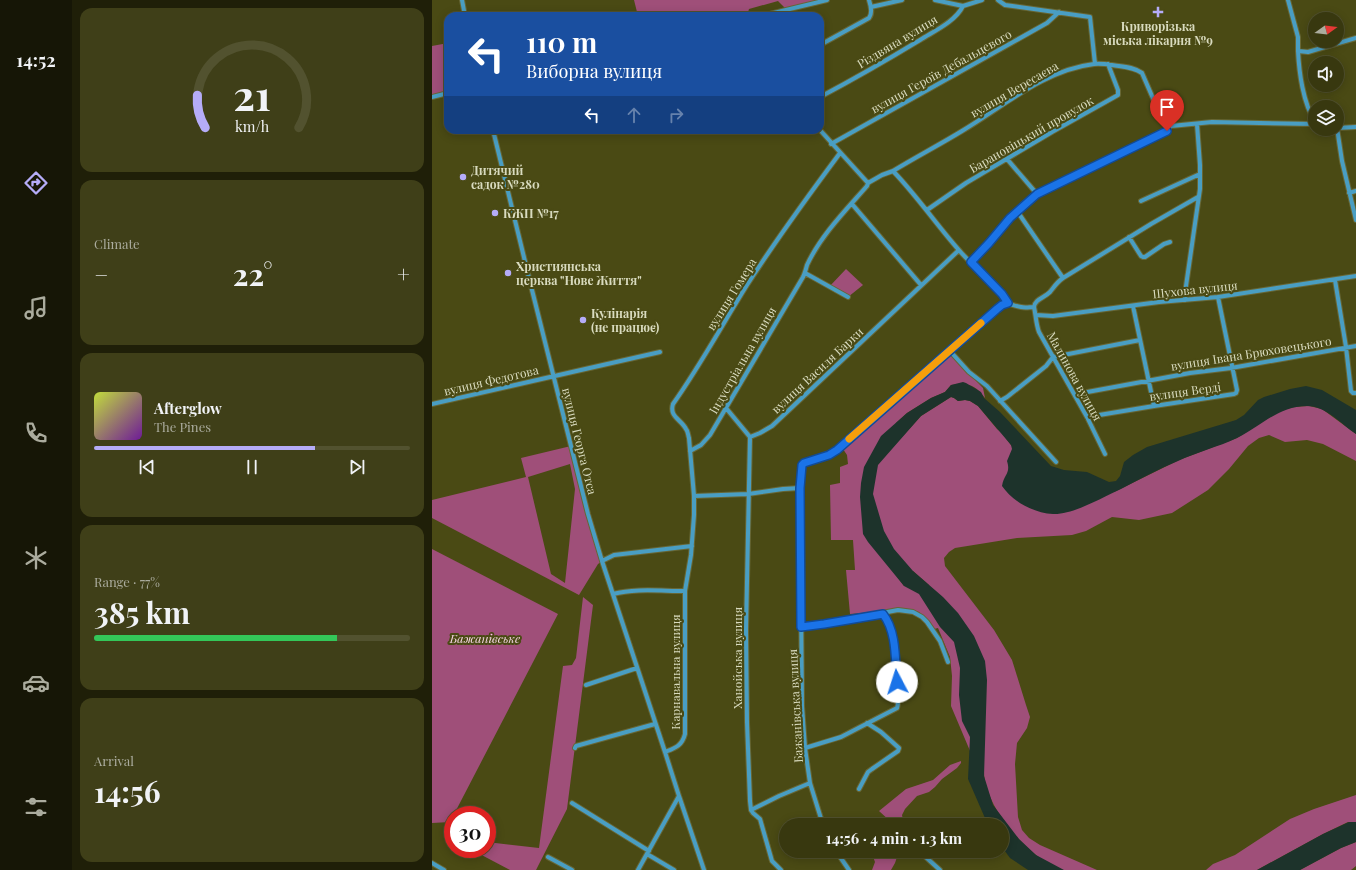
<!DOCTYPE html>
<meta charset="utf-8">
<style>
:root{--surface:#38380f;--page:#3f3f18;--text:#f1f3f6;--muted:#abac9e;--line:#52522f;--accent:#b5acf8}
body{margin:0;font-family:"Playfair Display",serif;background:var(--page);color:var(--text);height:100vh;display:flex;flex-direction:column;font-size:15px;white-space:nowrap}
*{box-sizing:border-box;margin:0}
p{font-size:13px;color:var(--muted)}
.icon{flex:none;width:22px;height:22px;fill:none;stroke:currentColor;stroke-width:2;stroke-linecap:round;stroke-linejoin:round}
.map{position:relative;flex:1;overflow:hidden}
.sheet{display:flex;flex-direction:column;gap:8px;padding:8px;background:#1f1f08;width:360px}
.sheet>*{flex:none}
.hud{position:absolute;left:12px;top:12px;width:380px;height:122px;border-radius:12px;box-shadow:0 2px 10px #0003,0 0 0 1px var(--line);background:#1a4fa0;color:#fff;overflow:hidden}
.needle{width:26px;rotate:75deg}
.controls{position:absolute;left:876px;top:12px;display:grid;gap:8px}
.controls a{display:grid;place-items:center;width:36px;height:36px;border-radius:50%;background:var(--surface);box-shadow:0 2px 10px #0003,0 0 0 1px var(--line);font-size:20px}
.speed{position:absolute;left:12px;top:806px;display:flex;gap:8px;font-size:20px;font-weight:700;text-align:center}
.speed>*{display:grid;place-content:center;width:52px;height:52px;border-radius:50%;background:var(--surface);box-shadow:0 2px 10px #0003,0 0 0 1px var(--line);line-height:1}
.speed .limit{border:6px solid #d22;background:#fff;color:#111}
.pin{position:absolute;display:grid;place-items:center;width:34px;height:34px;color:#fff;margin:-41px -17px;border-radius:50% 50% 50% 0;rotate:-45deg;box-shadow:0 0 4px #0007}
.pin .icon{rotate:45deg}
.me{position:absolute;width:44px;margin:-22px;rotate:355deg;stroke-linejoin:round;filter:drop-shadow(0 0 3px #0008)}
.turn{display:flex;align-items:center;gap:14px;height:84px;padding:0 16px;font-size:18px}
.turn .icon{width:52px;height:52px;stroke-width:2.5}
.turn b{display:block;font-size:28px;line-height:34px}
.lanes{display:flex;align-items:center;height:38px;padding:0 16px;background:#0003;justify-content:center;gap:20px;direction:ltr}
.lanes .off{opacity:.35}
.big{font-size:30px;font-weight:700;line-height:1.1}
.sheet .tile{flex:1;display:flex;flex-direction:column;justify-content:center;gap:6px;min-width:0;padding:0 14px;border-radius:12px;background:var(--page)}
.sheet .dial{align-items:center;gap:0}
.dial svg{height:104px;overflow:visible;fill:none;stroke:var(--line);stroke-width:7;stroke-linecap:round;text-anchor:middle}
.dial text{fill:var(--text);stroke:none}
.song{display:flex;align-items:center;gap:12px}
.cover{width:48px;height:48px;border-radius:6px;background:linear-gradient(135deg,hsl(70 70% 55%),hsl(280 70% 35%))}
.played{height:4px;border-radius:2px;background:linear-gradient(90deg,var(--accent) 70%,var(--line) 70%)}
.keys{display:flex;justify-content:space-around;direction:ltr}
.heat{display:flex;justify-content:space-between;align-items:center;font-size:22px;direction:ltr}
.charge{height:6px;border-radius:3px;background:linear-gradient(90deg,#34c759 77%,var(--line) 0)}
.trip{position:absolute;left:347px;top:818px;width:230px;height:40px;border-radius:20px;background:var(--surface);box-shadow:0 2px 10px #0003,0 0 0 1px var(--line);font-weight:700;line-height:40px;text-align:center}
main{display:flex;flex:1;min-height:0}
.menu{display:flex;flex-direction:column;width:72px;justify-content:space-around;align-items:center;background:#161606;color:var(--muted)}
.menu .icon{width:28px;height:28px}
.menu .current{color:var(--accent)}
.menu b{font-size:18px;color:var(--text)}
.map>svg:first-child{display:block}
</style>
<main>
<nav class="menu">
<b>14:52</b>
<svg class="icon current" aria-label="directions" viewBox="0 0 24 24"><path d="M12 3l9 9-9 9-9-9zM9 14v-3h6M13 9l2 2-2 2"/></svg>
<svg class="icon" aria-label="music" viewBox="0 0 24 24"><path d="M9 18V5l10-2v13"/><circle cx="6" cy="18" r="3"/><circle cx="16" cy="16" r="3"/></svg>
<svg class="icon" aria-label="phone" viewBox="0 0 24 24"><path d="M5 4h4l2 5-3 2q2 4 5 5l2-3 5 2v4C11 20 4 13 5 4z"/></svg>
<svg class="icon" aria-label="climate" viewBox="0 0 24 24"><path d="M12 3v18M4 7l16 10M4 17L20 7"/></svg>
<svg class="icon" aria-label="car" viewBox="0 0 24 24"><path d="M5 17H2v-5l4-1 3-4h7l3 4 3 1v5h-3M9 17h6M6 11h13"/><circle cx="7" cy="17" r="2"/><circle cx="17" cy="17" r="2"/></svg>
<svg class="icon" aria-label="filters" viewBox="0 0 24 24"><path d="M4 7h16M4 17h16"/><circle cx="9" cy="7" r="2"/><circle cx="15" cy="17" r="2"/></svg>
</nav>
<section class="sheet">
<div class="tile dial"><svg viewBox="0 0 100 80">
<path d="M14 69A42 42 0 1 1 86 69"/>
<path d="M14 69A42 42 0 0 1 8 44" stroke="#b5acf8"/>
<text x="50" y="56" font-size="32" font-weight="700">21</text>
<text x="50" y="72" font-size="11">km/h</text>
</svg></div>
<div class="tile"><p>Climate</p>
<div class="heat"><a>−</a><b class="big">22°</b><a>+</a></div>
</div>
<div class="tile">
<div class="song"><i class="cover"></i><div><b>Afterglow</b><p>The Pines</p></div></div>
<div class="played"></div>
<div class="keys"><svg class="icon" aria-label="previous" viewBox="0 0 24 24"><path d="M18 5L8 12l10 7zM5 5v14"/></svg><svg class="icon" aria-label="pause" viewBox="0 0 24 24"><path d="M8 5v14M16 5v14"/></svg><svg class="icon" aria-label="next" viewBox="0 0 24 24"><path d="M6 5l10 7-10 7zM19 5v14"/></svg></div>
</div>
<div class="tile"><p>Range · 77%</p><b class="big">385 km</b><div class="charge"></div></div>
<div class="tile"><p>Arrival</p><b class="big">14:56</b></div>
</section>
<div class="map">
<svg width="924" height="870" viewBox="0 0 924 870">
<rect width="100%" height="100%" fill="#4a4a14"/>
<!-- green -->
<path fill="#9f4f79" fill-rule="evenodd" d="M 202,0 L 395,0 L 355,10 L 346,1 L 317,9 L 315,16 L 206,16 Z
M 16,43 L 16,93 L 0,97 L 0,46 Z
M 414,269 L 431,285 L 416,297 L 397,287 Z
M 518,355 L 520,356 L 551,388 L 553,398 C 543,384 536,383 519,385 L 513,392 L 499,398 L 475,413 L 464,423 L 460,448 L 489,416 L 519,397 L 522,398 L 526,401 L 533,400 L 538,401 L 546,406 L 565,429 L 570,433 L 590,460 L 682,492 L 747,460 L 805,438 L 847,411 L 862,407 L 877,406 L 890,409 L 924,434 L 924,461 L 891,444 L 875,440 L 853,442 L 837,435 L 827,438 L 816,446 L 797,469 L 776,490 L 740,513 L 707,520 L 680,517 L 654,531 L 640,535 L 585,538 L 523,548 L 517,552 L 512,558 L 513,566 L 562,630 L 580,660 L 594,705 L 598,717 L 595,728 L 585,743 L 583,764 L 586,817 L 590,830 L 597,838 L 608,845 L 665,870 C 655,870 641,870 631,870 C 598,861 551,805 552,771 L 544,765 L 519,706 L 520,676 L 518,657 L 506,628 L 502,629 L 487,612 L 474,609 L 418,614 L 414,570 L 423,570 L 421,540 L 399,540 L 398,485 L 408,483 L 408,467 L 416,464 L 415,455 L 409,446 L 515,356 ZM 481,571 L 497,585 L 497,586 L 472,586 L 464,575 Z
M 139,446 L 170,561 L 166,564 L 147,595 L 0,518 L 0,500 L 94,477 L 89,458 ZM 138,464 L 143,489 L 133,583 L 119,574 L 96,477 Z
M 0,549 L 126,614 L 18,822 L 0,823 Z
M 151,597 L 161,605 L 135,809 L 104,870 L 78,870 L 42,851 L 43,849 L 55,849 L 55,842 L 107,848 L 131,666 L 140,665 L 144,658 Z
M 529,761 L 529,763 L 525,768 L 510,779 L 503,787 L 497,792 L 485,796 L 473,809 L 470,815 L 472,825 L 456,825 L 458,821 L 447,811 L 474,789 L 501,780 L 518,765 Z
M 924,795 L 924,822 L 916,822 L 891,834 L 825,870 L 774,870 L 781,864 L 803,855 L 858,819 L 882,809 Z
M 924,842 L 924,866 L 919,870 L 868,870 L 909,848 Z
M 441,851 L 467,851 L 463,863 L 459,870 L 440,870 L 443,862 L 440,854 Z"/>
<!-- water -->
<path fill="#1d332b" d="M 531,382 L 534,383 L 549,392 L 552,398 L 568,412 L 619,466 L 632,470 L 655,472 L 677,482 L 684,481 L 688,476 L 692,462 L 701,455 L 715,447 L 804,420 L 812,415 L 826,400 L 832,397 L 858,389 L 874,386 L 890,390 L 924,410 L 924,434 C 909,424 894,406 875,406 C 846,406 830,426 805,438 C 786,447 765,452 746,461 C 727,469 708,479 689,489 C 671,497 641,515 621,514 C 602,513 581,502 570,486 C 572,474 579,474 575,461 L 580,449 L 579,445 L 546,406 L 538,401 L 533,400 L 526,401 L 522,398 L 519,397 L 489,416 L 446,465 L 441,494 L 452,531 L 462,549 L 481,571 L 511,597 L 526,613 L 542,636 L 553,661 L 555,680 L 552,776 L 561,805 L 587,839 L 604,855 L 632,870 L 596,870 L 578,858 L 570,847 L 570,825 L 556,825 L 536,779 L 538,737 L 530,721 L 527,695 L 528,668 L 522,642 L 508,627 L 487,594 L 472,586 L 436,542 L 431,534 L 428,497 L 429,483 L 432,467 L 449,436 L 475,413 L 499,398 L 513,392 L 519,385 Z
M 917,822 L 924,822 L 924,842 L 909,848 L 868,870 L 825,870 L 891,834 Z"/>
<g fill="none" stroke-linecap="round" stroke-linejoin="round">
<defs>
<path id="minor" d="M 30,0 L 33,16
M 503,0 L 531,6
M 566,0 L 573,5 L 658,17 L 663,64
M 856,0 L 866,37 L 866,51
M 439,7 L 470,0
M 329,16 L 395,0
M 388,45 L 437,18 C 441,13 439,6 437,0
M 0,97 L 16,93
M 388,97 C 422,79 455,60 488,40 C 502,31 523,22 531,6 L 550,0
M 883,121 C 871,104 867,71 866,51 L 876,52 L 924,38
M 905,128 L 910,161 L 924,220
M 905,128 L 924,127
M 61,130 L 98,282 L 156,514 L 170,561 L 233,752
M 388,130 L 436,183
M 399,144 L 615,23 L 627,12
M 575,159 L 605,194
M 461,171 C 484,157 507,145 530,131 C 572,106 612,70 662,64 C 670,63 679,65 687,66 C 695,67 703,68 710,73 L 730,119 L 734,124 L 739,126
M 917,193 L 924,191
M 709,201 L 768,174
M 420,204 L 489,285
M 495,210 L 534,183 L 620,132 L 686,95 L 686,90 L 676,64
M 585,211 L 631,278 C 625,282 622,287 618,292 C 612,298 603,299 602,307
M 697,237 L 709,256 L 711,257 L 713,257 L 732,244 L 738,242
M 539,262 L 557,243 L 578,218 L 605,194 L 731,134 L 739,126 L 780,122 L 883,124
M 373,273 L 416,297
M 631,278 L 719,224 L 766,197
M 903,280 L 914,347 L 919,391 L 921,393 L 924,393
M 753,300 L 754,286 L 768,189 L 768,165 L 765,124
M 701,306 L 722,406
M 604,315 L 621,316 L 727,302 L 786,297 L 924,276
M 518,351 L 537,372 L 555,386 L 624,462
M 643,396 L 650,393 L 758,373 L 799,368 L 924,346
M 568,401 L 575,397 L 614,366 L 621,357 L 708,340
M 0,404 L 228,352
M 294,408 L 318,437 L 328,433 L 340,426 L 527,250
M 655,417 L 722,406 L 802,394 L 804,393 L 805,390 L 786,297
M 318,437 L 314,630 L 315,722 L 318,801 L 319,810 L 321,813 L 328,819 L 340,861 L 349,870
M 258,451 L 269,445 L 278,435 L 371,277 C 373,273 374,269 375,265 C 389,235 414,210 435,186 L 436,183 L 450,175 L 461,171 C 485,196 504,224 526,249 C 542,268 563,283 576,303
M 262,496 L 316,494 L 351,489 L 368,488
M 170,561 L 182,555 L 260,546
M 181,594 C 203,588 229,591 253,591
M 369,627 L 392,624 L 466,610 L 481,612 L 490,617 L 495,622 L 508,641 L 516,662
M 154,685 L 205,668
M 143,748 L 144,746 L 223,724
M 373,748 L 409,737 L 465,708 C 469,697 462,640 458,627 C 457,622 454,618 451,614
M 427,789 L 436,772 L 440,769 L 466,751 L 467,748 L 449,732 L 435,723
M 247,796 L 272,870
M 140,803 L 217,851
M 319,810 L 347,796 L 378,783
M 391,825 L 378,783 L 373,748 L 370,706 L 368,488 L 370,465 L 372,463 L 397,455 L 405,450 L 565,309 C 575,300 577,305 589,307 C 593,308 598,307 602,307 C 604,316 604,324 607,332 L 655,417 L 673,454
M 404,851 L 417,870
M 487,851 L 508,870
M 215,854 L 242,870
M 116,857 L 140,870
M 0,863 L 12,870
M 206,870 L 247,796 L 233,752 C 243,748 250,746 253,734 L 253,591 L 259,555 L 262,515 L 262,496 L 257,438 C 256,435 256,431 254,429 C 249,419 237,417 241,404 C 268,366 290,325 315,285 C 344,240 376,196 408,153"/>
</defs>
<!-- minor casing -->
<use href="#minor" stroke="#676736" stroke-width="6"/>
<!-- minor -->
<use href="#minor" stroke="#499ec3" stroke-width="4"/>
</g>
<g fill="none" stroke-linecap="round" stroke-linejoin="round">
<defs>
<path id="route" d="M 465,682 C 463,660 465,632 451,614 L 392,624 L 369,627 L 368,488 L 370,465 L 372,463 L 397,455 L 405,450 L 565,309 L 570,305 L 576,303 L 570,294 L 539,262 L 557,243 L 578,218 L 605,194 L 735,131"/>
</defs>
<!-- route casing -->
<use href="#route" stroke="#114b97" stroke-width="10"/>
<!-- route -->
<use href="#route" stroke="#1a73e8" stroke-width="7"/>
<!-- slow -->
<path stroke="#f59e0b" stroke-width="7" d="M 417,439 L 549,323"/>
</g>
<!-- markers -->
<g fill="#b5acf8" stroke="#4a4a14" stroke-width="1.5">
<path d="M724 6h4v4h4v4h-4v4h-4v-4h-4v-4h4z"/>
<circle cx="31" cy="177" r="4"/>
<circle cx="63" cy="213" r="4"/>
<circle cx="76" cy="273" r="4"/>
<circle cx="151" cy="320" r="4"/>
</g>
<g text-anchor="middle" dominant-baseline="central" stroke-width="4" stroke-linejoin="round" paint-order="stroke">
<!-- poi labels -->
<g font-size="12" font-weight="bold" fill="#d9dbbf" stroke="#4a4a14" text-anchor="start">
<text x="726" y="26" text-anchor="middle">Криворізька<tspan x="726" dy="14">міська лікарня №9</tspan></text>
<text x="39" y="170">Дитячий<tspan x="39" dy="14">садок №280</tspan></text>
<text x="71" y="213">КЖП №17</text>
<text x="84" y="266">Християнська<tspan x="84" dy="14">церква "Нове Життя"</tspan></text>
<text x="159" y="313">Кулінарія<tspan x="159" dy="14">(не працює)</tspan></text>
</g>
<!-- street labels -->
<g font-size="12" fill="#d9dbbf" stroke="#4a4a14">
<text transform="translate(465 41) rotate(-31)">Різдвяна вулиця</text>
<text transform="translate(509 71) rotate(-29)">вулиця Героїв Дебальцевого</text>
<text transform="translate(582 89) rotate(-30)">вулиця Вересаєва</text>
<text transform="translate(599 134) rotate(-30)">Барановіцький провулок</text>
<text transform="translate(763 289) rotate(-6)">Шухова вулиця</text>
<text transform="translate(299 294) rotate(-58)">вулиця Гомера</text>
<text transform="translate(819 353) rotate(-9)">вулиця Івана Брюховецького</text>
<text transform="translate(310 360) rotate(-60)">Індустріальна вулиця</text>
<text transform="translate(385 370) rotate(-43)">вулиця Василя Барки</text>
<text transform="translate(643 376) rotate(61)">Малинова вулиця</text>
<text transform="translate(59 380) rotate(-13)">вулиця Федотова</text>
<text transform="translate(753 391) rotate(-8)">вулиця Верді</text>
<text transform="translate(148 441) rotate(76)">вулиця Георга Отса</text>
<text transform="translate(305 658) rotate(-90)">Ханойська вулиця</text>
<text transform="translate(243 672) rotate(-90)">Карнавальна вулиця</text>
<text transform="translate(363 706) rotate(-93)">Бажанівська вулиця</text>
</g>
<!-- park labels -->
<g font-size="12" font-style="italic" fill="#f5d6e4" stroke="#4a4a14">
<text x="53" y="638">Бажанівське</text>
</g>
</g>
</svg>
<div class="controls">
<a><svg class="needle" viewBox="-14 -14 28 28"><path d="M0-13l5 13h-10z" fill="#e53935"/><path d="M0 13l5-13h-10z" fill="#abac9e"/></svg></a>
<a><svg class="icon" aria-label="sound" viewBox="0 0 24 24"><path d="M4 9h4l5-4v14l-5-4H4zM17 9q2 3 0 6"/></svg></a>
<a><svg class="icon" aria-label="layers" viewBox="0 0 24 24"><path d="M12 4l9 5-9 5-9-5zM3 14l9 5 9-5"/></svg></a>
</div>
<div class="speed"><div class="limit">30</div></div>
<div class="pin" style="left:735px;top:131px;background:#d93025"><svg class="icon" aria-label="arrive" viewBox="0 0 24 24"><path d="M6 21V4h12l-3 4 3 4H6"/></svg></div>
<svg class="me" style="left:465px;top:682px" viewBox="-20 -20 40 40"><circle r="19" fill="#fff"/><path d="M0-13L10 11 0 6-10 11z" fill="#1a73e8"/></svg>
<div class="trip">14:56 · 4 min · 1.3 km</div>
<div class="hud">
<div class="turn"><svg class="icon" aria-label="left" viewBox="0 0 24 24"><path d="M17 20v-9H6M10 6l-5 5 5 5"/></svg><div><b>110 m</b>Виборна вулиця</div></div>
<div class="lanes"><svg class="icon" aria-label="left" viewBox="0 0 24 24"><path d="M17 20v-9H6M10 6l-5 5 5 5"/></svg><svg class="icon off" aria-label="ahead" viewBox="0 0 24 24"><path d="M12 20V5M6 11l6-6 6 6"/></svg><svg class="icon off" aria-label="right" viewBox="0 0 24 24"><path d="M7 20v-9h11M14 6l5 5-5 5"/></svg></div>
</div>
</div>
</main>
